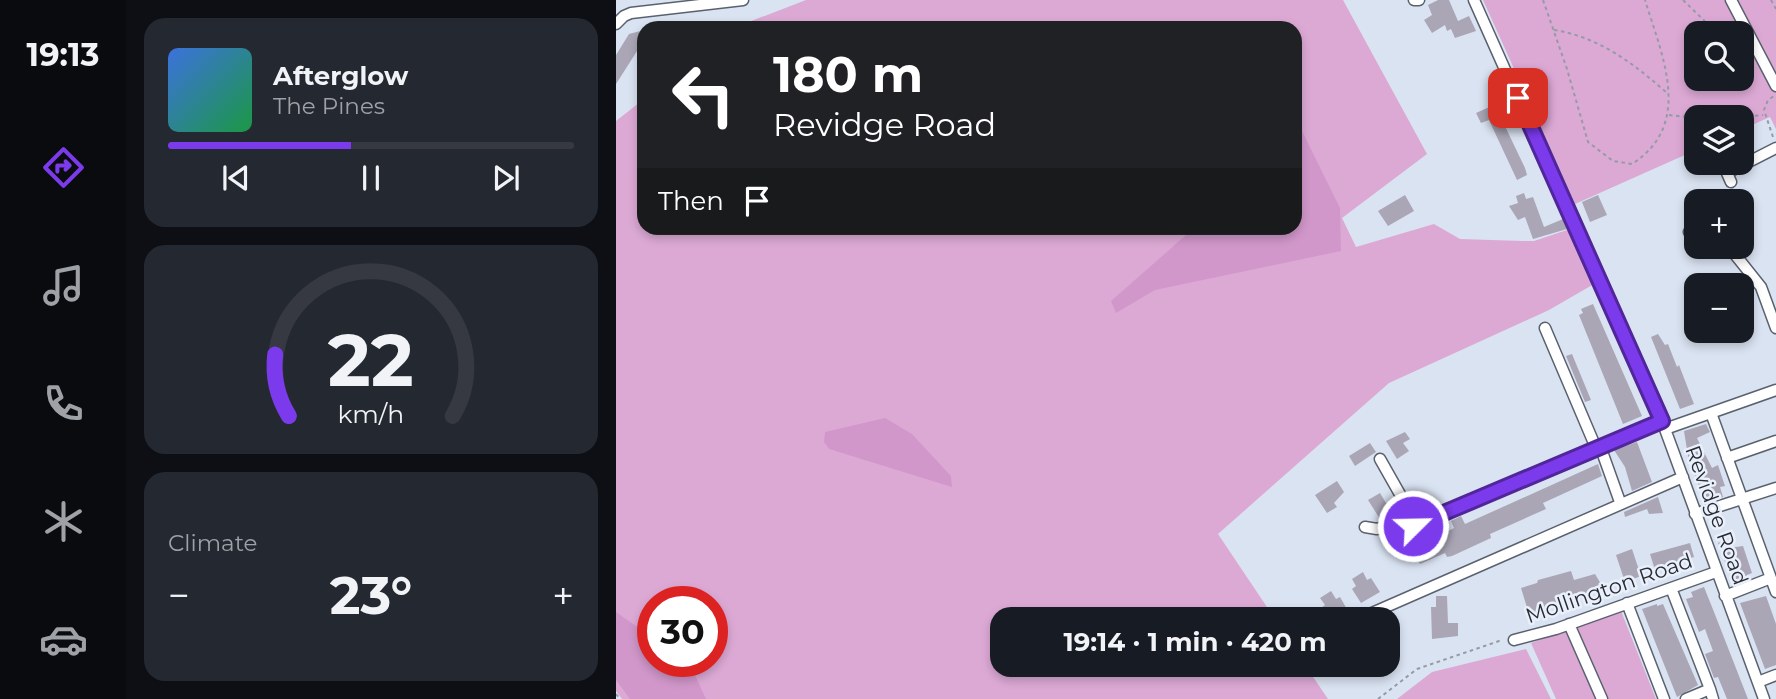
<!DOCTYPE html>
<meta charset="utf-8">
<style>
:root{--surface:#171b24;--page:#242831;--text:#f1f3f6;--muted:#9ea1a6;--line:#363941;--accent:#7c3aed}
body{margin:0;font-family:Montserrat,sans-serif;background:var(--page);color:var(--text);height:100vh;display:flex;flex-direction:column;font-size:26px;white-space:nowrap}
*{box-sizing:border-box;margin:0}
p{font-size:23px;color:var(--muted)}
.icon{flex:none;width:38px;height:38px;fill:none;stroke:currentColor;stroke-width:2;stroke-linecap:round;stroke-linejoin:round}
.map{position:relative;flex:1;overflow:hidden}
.sheet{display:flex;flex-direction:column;gap:18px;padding:18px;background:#0d0f14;width:490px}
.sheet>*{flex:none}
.guide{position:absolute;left:21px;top:21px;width:665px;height:214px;border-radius:21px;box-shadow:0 4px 10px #0003;background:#202124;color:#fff;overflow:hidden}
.controls{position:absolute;left:1068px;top:21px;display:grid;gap:14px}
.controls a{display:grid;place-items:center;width:70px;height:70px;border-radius:14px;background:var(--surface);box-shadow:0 4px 10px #0003;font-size:35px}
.speed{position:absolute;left:21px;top:586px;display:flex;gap:14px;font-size:35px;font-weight:700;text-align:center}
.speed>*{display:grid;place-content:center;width:91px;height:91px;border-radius:50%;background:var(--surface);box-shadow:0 4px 10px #0003;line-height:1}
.speed .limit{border:10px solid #d22;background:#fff;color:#111}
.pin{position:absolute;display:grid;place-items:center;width:60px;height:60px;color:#fff;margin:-30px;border-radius:14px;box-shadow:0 4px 10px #0006}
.me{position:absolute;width:77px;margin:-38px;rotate:67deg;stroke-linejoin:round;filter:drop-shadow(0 0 5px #0008)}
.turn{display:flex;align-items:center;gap:24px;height:147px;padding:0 21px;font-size:32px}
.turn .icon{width:91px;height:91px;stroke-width:2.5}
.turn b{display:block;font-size:49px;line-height:60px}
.then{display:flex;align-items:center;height:66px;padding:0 21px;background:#0003;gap:14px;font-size:26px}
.big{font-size:52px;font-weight:700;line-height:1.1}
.sheet .card{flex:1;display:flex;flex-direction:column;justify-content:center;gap:10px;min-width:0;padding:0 24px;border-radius:21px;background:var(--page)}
.sheet .dial{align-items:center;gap:0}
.dial svg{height:182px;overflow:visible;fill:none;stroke:var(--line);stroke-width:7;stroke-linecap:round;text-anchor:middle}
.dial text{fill:var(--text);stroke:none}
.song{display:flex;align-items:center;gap:21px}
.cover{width:84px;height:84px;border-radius:10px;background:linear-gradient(135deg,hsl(220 70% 55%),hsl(140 70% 35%))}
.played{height:7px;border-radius:4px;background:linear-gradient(90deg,var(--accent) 45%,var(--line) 45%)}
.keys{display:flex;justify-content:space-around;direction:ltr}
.heat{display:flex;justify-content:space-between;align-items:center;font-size:38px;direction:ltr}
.trip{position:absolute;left:374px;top:607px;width:410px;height:70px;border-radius:21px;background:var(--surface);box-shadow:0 4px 10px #0003;font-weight:700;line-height:70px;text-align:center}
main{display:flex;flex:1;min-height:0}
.dock{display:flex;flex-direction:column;width:126px;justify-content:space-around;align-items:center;background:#090b0e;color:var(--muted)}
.dock .icon{width:49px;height:49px}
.dock .active{color:var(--accent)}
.dock b{font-size:32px;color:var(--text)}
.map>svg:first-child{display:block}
</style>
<main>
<nav class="dock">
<b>19:13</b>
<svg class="icon active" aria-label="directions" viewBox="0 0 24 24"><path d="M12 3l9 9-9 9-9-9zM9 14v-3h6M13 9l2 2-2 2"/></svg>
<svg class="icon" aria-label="music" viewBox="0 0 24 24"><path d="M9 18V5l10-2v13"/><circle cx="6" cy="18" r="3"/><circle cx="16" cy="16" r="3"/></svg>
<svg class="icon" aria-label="phone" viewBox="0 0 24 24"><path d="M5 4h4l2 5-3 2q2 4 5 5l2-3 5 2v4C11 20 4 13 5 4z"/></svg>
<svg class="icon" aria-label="climate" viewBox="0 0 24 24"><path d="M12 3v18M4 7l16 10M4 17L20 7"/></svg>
<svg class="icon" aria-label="car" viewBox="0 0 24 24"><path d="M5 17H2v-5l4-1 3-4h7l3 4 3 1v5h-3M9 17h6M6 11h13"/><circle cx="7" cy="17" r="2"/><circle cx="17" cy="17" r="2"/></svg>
</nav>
<section class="sheet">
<div class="card">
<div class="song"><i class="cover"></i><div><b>Afterglow</b><p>The Pines</p></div></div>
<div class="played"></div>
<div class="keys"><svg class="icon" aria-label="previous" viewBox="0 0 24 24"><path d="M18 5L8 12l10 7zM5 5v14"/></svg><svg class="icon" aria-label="pause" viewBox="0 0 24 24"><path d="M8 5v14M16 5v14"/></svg><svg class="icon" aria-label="next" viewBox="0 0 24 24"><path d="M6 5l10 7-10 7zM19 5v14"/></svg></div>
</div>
<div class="card dial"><svg viewBox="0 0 100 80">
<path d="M14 69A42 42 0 1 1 86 69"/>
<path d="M14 69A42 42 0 0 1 8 42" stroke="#7c3aed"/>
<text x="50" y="56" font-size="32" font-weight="700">22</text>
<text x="50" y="72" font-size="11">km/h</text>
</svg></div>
<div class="card"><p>Climate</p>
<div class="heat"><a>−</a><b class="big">23°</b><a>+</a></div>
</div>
</section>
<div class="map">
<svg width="1160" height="699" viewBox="0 0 1160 699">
<rect width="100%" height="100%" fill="#dae3f2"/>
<!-- green -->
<path fill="#dca9d5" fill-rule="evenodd" d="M 190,0 L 727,0 L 811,154 L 726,218 L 740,247 L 818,224 L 844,239 L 907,241 L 918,241 L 954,229 L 978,284 L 933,310 L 773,383 L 602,534 L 659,619 L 387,620 L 387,665 L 689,665 L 712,699 L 6,699 L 0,691 L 0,121 L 28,99 L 28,228 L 679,228 L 679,28 L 117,28 ZM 37,602 L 96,602 L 96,662 L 37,662 Z
M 867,0 L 1160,0 L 1160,129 L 1154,117 L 1125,130 L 1125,117 L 1080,117 L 1080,150 L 959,204 ZM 1080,33 L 1125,33 L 1125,79 L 1080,79 Z
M 1005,611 L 1040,699 L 940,699 L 915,643 Z
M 910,649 L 935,699 L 781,699 L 816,672 Z"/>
<!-- forest -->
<path fill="#d197ca" d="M 686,131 L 724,208 L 725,251 L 539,290 L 500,313 L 495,301 L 578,228 L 679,228 L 679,137 Z
M 269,418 L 296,434 L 335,476 L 336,487 L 213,449 L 208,442 L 209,432 Z
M 0,612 L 37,638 L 37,662 L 74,664 L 90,699 L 14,699 L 0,680 Z"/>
<!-- building -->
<path fill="#aaa6b6" d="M 822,0 L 833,0 L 842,21 L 853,16 L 860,31 L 839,38 L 835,29 L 831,31 L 829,25 L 816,33 L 808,20 L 816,15 L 812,5 Z
M 28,30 L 28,46 L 23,48 L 0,84 L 0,55 L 13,34 Z
M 880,104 L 885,106 L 884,111 L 890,117 L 886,120 L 909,168 L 911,175 L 901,180 L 873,120 L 865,123 L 860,113 Z
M 908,193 L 910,199 L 917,197 L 928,227 L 947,219 L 951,229 L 917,239 L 909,217 L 902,220 L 893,206 L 902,203 L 900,196 Z
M 789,195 L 798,211 L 772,226 L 762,211 Z
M 982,195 L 991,215 L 974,222 L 966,202 Z
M 977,304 L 1026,416 L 1007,424 L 963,315 L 967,313 L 965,309 Z
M 1042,334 L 1049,345 L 1052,344 L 1061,367 L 1063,365 L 1078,404 L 1064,409 L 1035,337 Z
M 956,354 L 975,400 L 969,402 L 950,356 Z
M 1090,424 L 1094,432 L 1081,438 L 1096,468 L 1102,465 L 1109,486 L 1104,487 L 1107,497 L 1089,503 L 1072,456 L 1068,431 Z
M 789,432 L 794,439 L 787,443 L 793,451 L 781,459 L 770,441 Z
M 1021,442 L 1036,482 L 1016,491 L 1009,467 L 998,450 Z
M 754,443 L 760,452 L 739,466 L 733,456 Z
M 982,464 L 986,476 L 927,503 L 930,509 L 874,534 L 875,538 L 836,556 L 831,557 L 829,553 L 804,564 L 796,550 L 838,528 L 835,521 L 845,516 L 849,524 Z
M 721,481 L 728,492 L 718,503 L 721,507 L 711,513 L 699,495 Z
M 764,493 L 776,513 L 764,519 L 752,500 Z
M 1042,497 L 1047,513 L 1033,514 L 1031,509 L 1009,517 L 1008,512 Z
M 1110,540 L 1113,548 L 1127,546 L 1136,573 L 1131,575 L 1132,577 L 1117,583 L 1102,543 Z
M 1074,543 L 1078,557 L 1039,570 L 1034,554 Z
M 1016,549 L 1025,576 L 1009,582 L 1000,555 Z
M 955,571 L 958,580 L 979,574 L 988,589 L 913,614 L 905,588 L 921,583 L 922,580 Z
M 747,572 L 751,580 L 755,578 L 764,592 L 745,603 L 736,589 L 740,586 L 736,579 Z
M 1088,587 L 1098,612 L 1132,699 L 1111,699 L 1102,677 L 1098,678 L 1089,654 L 1097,651 L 1089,629 L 1083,632 L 1070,599 L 1077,597 L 1075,592 Z
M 715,591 L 720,599 L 724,597 L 732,611 L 712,620 L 705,608 L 709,605 L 704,598 Z
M 820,596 L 831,596 L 832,623 L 842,623 L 842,636 L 816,639 L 815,607 L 820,607 Z
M 1150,596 L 1160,624 L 1160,665 L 1149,669 L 1124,603 Z
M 1041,604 L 1041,606 L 1047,604 L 1082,685 L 1061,697 L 1026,609 Z"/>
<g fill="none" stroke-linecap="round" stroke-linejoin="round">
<defs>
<path id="minor" d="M 798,0 L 803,0
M 858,0 L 1049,429 L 1148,699
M 1115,0 L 1160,86
M 0,24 L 8,16 L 15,13 L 127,0
M 1115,182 L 1111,173 L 1160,148
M 1073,232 L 1080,228
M 1113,247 L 1145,287 L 1160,328
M 929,328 L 980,448
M 1095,413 L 1160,592
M 1049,429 L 1160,390
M 984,446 L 1004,502
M 1111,458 L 1160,441
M 764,459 L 798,519
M 1079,514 L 1160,488
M 797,526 L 1046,421
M 749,527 L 761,529 L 796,518 L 803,522
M 1055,588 L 1094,689
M 1109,596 L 1155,578
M 1011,603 L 1048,699
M 740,620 L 1067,477
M 953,624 L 986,699
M 898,640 L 940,629 L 1100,572
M 1142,682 L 1160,675
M 1070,699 L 1094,689 L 1097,699"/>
</defs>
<!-- minor casing -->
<use href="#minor" stroke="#5a616e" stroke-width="13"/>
<!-- path -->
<path stroke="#949ba6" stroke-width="2" stroke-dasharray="3.5 3.5" stroke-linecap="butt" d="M 927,0 L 951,69 L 972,142 L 997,161 L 1016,164 C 1078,124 1046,56 1029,0
M 1067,0 L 1101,33
M 1155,0 L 1160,9
M 938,30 C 983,37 1017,63 1051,93
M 1125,56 L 1139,69
M 1053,115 L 1080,118
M 1125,117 L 1147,115
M 1157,137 L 1148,110 L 1152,100 L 1158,96
M 0,694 L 4,699
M 762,699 L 801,669 L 886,640"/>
<!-- minor -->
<use href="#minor" stroke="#fff" stroke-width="10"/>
</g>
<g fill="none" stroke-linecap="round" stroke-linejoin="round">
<defs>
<path id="route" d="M 797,526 L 1046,421 L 902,98"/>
</defs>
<!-- route casing -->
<use href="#route" stroke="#51269a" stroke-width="18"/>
<!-- route -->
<use href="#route" stroke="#7c3aed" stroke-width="12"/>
</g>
<g text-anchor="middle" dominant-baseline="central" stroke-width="5" stroke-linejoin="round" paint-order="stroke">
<!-- street labels -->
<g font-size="21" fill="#282b31" stroke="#e9f0fc">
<text transform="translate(1101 515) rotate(70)">Revidge Road</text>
<text transform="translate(993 588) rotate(-19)">Mollington Road</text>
</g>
</g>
</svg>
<div class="controls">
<a><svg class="icon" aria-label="search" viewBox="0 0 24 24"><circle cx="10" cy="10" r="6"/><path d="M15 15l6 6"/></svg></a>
<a><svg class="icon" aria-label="layers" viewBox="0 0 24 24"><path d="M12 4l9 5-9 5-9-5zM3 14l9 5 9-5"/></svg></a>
<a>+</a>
<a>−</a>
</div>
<div class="speed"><div class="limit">30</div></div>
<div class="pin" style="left:902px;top:98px;background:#d93025"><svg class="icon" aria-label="arrive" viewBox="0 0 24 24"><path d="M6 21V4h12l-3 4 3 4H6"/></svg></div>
<svg class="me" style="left:797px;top:526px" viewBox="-20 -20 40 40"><circle r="17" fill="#7c3aed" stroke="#fff" stroke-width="3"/><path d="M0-11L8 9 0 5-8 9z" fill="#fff"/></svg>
<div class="trip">19:14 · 1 min · 420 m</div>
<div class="guide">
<div class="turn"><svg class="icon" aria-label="left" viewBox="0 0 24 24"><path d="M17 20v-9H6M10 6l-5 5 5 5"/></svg><div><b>180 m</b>Revidge Road</div></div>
<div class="then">Then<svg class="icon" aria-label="arrive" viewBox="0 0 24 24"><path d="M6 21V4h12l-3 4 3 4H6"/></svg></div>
</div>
</div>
</main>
